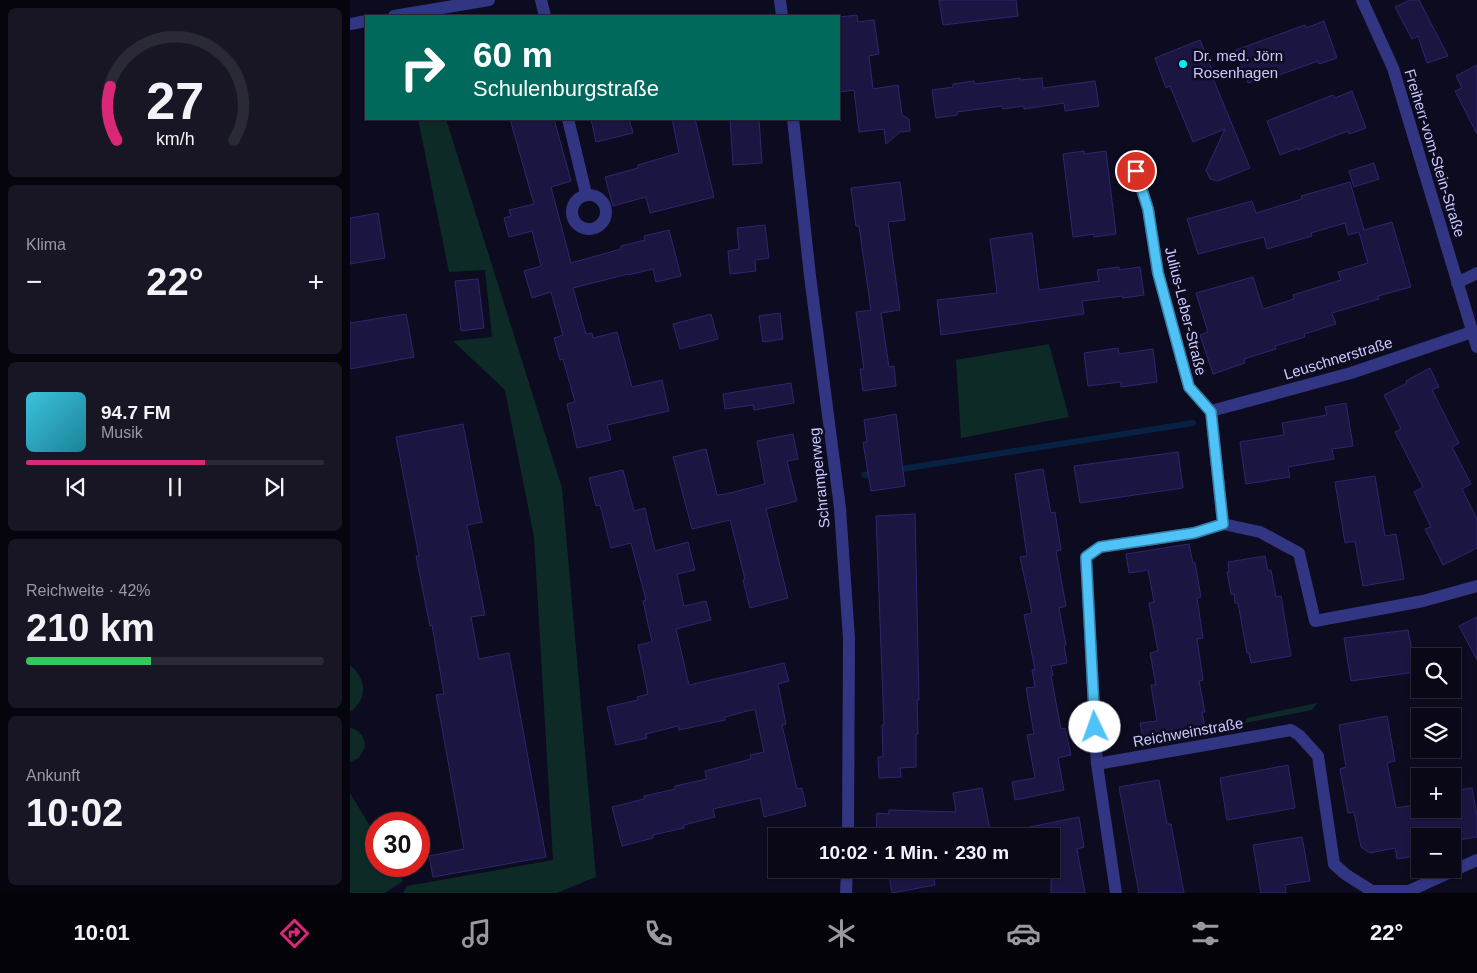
<!DOCTYPE html>
<html lang="de">
<meta charset="utf-8">
<style>
:root{--surface:#0a0817;--page:#181624;--text:#f1f3f6;--muted:#999aa1;--line:#2a2936;--accent:#db2777}
body{margin:0;font-family:Arial,sans-serif;background:var(--page);color:var(--text);height:100vh;display:flex;flex-direction:column;font-size:19px;white-space:nowrap}
*{box-sizing:border-box;margin:0}
p{font-size:16px;color:var(--muted)}
.icon{flex:none;width:28px;height:28px;fill:none;stroke:currentColor;stroke-width:2;stroke-linecap:round;stroke-linejoin:round}
.map{position:relative;flex:1;overflow:hidden}
.drawer{display:flex;flex-direction:column;gap:8px;padding:8px;background:#06040d;width:350px}
.drawer>*{flex:none}
.guide{position:absolute;left:15px;top:15px;width:475px;height:105px;border-radius:0px;box-shadow:0 1px 4px #0004,0 0 0 1px var(--line);background:#00695c;color:#fff;overflow:hidden}
.tools{position:absolute;left:1061px;top:648px;display:grid;gap:10px}
.tools a{display:grid;place-items:center;width:50px;height:50px;border-radius:0px;background:var(--surface);box-shadow:0 1px 4px #0004,0 0 0 1px var(--line);font-size:25px}
.speed{position:absolute;left:15px;top:812px;display:flex;gap:10px;font-size:25px;font-weight:700;text-align:center}
.speed>*{display:grid;place-content:center;width:65px;height:65px;border-radius:50%;background:var(--surface);box-shadow:0 1px 4px #0004,0 0 0 1px var(--line);line-height:1}
.speed .limit{border:8px solid #d22;background:#fff;color:#111}
.pin{position:absolute;display:grid;place-items:center;width:42px;height:42px;color:#fff;margin:-21px;border:2px solid #fff;border-radius:50%;box-shadow:0 1px 5px #0007}
.me{position:absolute;width:55px;margin:-28px;rotate:357deg;stroke-linejoin:round;filter:drop-shadow(0 0 4px #0008)}
.turn{display:flex;align-items:center;gap:18px;height:105px;padding:0 25px;font-size:22px}
.turn .icon{width:65px;height:65px;stroke-width:2.5}
.turn b{display:block;font-size:35px;line-height:42px}
.big{font-size:38px;font-weight:800;line-height:1.1}
.drawer .card{flex:1;display:flex;flex-direction:column;justify-content:center;gap:8px;min-width:0;padding:0 18px;border-radius:8px;background:var(--page)}
.drawer .dial{align-items:center;gap:0}
.dial svg{height:130px;overflow:visible;fill:none;stroke:var(--line);stroke-width:7;stroke-linecap:round;text-anchor:middle}
.dial text{fill:var(--text);stroke:none}
.song{display:flex;align-items:center;gap:15px}
.cover{width:60px;height:60px;border-radius:8px;background:linear-gradient(135deg,hsl(190 70% 55%),hsl(190 70% 35%))}
.played{height:5px;border-radius:2px;background:linear-gradient(90deg,var(--accent) 60%,var(--line) 60%)}
.keys{display:flex;justify-content:space-around;direction:ltr}
.heat{display:flex;justify-content:space-between;align-items:center;font-size:28px;direction:ltr}
.charge{height:8px;border-radius:4px;background:linear-gradient(90deg,#34c759 42%,var(--line) 0)}
.trip{position:absolute;left:418px;top:828px;width:292px;height:50px;border-radius:0px;background:var(--surface);box-shadow:0 1px 4px #0004,0 0 0 1px var(--line);font-weight:800;line-height:50px;text-align:center}
.dock{display:flex;height:80px;justify-content:space-around;align-items:center;background:#040309;color:var(--muted)}
.dock .icon{width:35px;height:35px}
.dock .active{color:var(--accent)}
.dock b{font-size:22px;color:var(--text)}
main{display:flex;flex:1;min-height:0}
.map>svg:first-child{display:block}
</style>
<main>
<section class="drawer">
<div class="card dial"><svg viewBox="0 0 100 80">
<path d="M14 69A42 42 0 1 1 86 69"/>
<path d="M14 69A42 42 0 0 1 10 36" stroke="#db2777"/>
<text x="50" y="56" font-size="32" font-weight="700">27</text>
<text x="50" y="72" font-size="11">km/h</text>
</svg></div>
<div class="card"><p>Klima</p>
<div class="heat"><a>−</a><b class="big">22°</b><a>+</a></div>
</div>
<div class="card">
<div class="song"><i class="cover"></i><div><b>94.7 FM</b><p>Musik</p></div></div>
<div class="played"></div>
<div class="keys"><svg class="icon" aria-label="previous" viewBox="0 0 24 24"><path d="M18 5L8 12l10 7zM5 5v14"/></svg><svg class="icon" aria-label="pause" viewBox="0 0 24 24"><path d="M8 5v14M16 5v14"/></svg><svg class="icon" aria-label="next" viewBox="0 0 24 24"><path d="M6 5l10 7-10 7zM19 5v14"/></svg></div>
</div>
<div class="card"><p>Reichweite · 42%</p><b class="big">210 km</b><div class="charge"></div></div>
<div class="card"><p>Ankunft</p><b class="big">10:02</b></div>
</section>
<div class="map">
<svg width="1127" height="893" viewBox="0 0 1127 893">
<rect width="100%" height="100%" fill="#0d0b1f"/>
<!-- green -->
<path fill="#0d2a27" d="M 68,119 L 96,119 L 212,488 L 246,877 L 207,893 L 53,893 L 57,886 L 203,860 L 184,537 L 155,390 L 103,341 L 142,337 L 135,270 L 99,272 Z
M 699,344 L 719,417 L 611,438 L 606,360 Z
M 0,665 C 17,679 18,699 0,712 Z
M 967,703 L 962,710 L 895,723 L 897,718 Z
M 0,728 C 10,730 15,737 15,747 L 9,758 L 0,762 Z
M 0,793 L 26,836 L 26,866 L 44,866 L 53,881 L 35,893 L 0,893 Z"/>
<g fill="none" stroke-linecap="round" stroke-linejoin="round">
<!-- stream -->
<path stroke="#072142" stroke-width="6" d="M 545,470 L 843,423
M 514,475 L 526,473"/>
</g>
<!-- building -->
<path fill="#1b1542" stroke="#2e2670" d="M 589,0 L 666,0 L 668,16 L 593,25 Z
M 1060,0 L 1069,0 L 1098,56 L 1077,63 L 1068,36 L 1062,39 L 1045,7 Z
M 507,15 L 508,22 L 524,20 L 529,54 L 519,56 L 523,89 L 548,85 L 552,115 L 559,119 L 560,131 L 550,132 L 536,144 L 534,129 L 509,132 L 504,90 L 490,92 L 489,80 L 489,17 Z
M 974,21 L 987,58 L 969,64 L 968,61 L 918,79 L 917,76 L 898,83 L 886,50 L 955,25 L 956,28 Z
M 850,40 L 862,70 L 860,71 L 900,168 L 868,181 L 860,179 L 856,170 L 875,129 L 843,142 L 820,86 L 816,88 L 805,58 Z
M 1127,65 L 1127,134 L 1105,91 L 1112,88 L 1106,76 Z
M 670,78 L 670,80 L 692,78 L 693,88 L 745,81 L 749,106 L 715,111 L 714,103 L 674,109 L 674,106 L 653,109 L 652,106 L 607,112 L 607,115 L 586,118 L 582,90 L 603,87 L 603,84 L 624,81 L 625,84 Z
M 1002,91 L 1016,128 L 999,134 L 998,131 L 948,150 L 948,148 L 930,155 L 917,121 L 983,95 L 985,98 Z
M 160,119 L 204,119 L 221,181 L 201,187 L 221,263 L 271,249 L 271,246 L 295,240 L 294,236 L 319,230 L 331,276 L 306,282 L 303,269 L 278,275 L 278,274 L 223,288 L 236,334 L 242,333 L 243,338 L 267,332 L 282,387 L 312,380 L 319,411 L 257,425 L 261,440 L 227,448 L 217,404 L 225,402 L 213,359 L 210,360 L 204,338 L 213,335 L 201,292 L 182,298 L 174,271 L 191,266 L 182,231 L 159,237 L 154,218 L 161,216 L 159,210 L 184,204 Z
M 241,119 L 279,119 L 283,133 L 246,142 Z
M 322,119 L 345,119 L 364,197 L 300,213 L 296,197 L 263,206 L 255,177 L 288,168 L 288,165 L 329,153 Z
M 380,119 L 409,119 L 412,163 L 383,165 Z
M 734,151 L 734,154 L 756,151 L 766,234 L 744,237 L 744,234 L 723,237 L 713,154 Z
M 1024,163 L 1029,179 L 1004,187 L 999,171 Z
M 550,182 L 555,220 L 538,222 L 550,310 L 531,313 L 539,367 L 544,366 L 546,386 L 513,391 L 510,369 L 514,369 L 506,312 L 521,310 L 509,226 L 506,226 L 501,188 Z
M 1000,182 L 1014,230 L 1042,222 L 1061,287 L 1028,296 L 1029,299 L 982,313 L 986,324 L 954,334 L 955,337 L 925,346 L 926,349 L 894,359 L 895,363 L 863,374 L 850,335 L 858,332 L 846,293 L 903,277 L 913,309 L 944,299 L 943,295 L 991,280 L 988,272 L 1018,263 L 1009,232 L 998,235 L 995,223 L 961,233 L 962,236 L 917,249 L 914,237 L 848,254 L 837,219 L 902,201 L 906,213 L 952,199 L 951,196 Z
M 28,213 L 35,258 L 0,264 L 0,218 Z
M 415,225 L 419,258 L 405,260 L 406,271 L 380,274 L 378,251 L 389,249 L 387,228 Z
M 682,233 L 689,290 L 749,281 L 747,270 L 769,267 L 769,270 L 790,267 L 794,295 L 773,298 L 772,296 L 732,301 L 734,314 L 591,335 L 587,300 L 647,293 L 640,239 Z
M 128,279 L 134,328 L 111,331 L 105,281 Z
M 430,313 L 433,339 L 413,342 L 409,316 Z
M 56,314 L 64,357 L 0,369 L 0,323 Z
M 361,314 L 368,339 L 330,349 L 323,324 Z
M 768,348 L 769,354 L 803,349 L 807,382 L 771,387 L 771,382 L 738,386 L 734,353 Z
M 1080,368 L 1089,387 L 1082,390 L 1109,443 L 1102,447 L 1121,484 L 1112,489 L 1127,519 L 1127,548 L 1093,565 L 1075,529 L 1081,527 L 1064,492 L 1073,487 L 1045,432 L 1051,429 L 1034,395 L 1057,383 L 1056,381 Z
M 441,383 L 444,403 L 404,410 L 403,405 L 375,409 L 373,394 Z
M 996,403 L 1003,446 L 982,449 L 984,459 L 938,467 L 940,477 L 896,484 L 890,442 L 934,435 L 932,423 L 977,415 L 975,407 Z
M 546,414 L 555,486 L 521,491 L 513,442 L 517,442 L 514,420 Z
M 113,424 L 132,522 L 117,525 L 135,615 L 121,617 L 129,659 L 159,653 L 196,857 L 83,877 L 79,856 L 114,849 L 86,695 L 94,694 L 82,625 L 80,626 L 66,556 L 69,556 L 46,437 Z
M 443,434 L 448,459 L 437,461 L 447,501 L 416,509 L 438,598 L 400,608 L 393,580 L 395,579 L 380,520 L 342,529 L 323,457 L 356,449 L 367,495 L 376,494 L 415,484 L 407,441 Z
M 828,452 L 833,488 L 730,503 L 724,466 Z
M 693,469 L 701,513 L 705,512 L 711,550 L 706,551 L 716,606 L 709,608 L 716,645 L 714,645 L 717,663 L 701,666 L 703,675 L 701,676 L 711,729 L 715,728 L 721,755 L 708,758 L 714,790 L 665,800 L 662,782 L 685,778 L 677,735 L 684,734 L 676,688 L 685,687 L 682,670 L 685,669 L 674,615 L 682,613 L 670,557 L 677,556 L 665,474 Z
M 273,470 L 284,511 L 295,508 L 305,551 L 338,542 L 345,570 L 327,574 L 334,606 L 356,601 L 361,620 L 326,629 L 339,685 L 434,663 L 439,681 L 428,684 L 436,724 L 432,725 L 447,789 L 452,788 L 456,806 L 414,817 L 410,798 L 363,809 L 365,817 L 334,825 L 334,828 L 303,835 L 303,838 L 272,846 L 262,807 L 294,799 L 294,796 L 325,789 L 325,786 L 357,779 L 355,771 L 401,759 L 400,755 L 414,752 L 405,709 L 375,717 L 375,720 L 329,730 L 328,726 L 296,734 L 297,738 L 266,745 L 257,707 L 288,700 L 287,697 L 298,694 L 288,645 L 302,642 L 293,601 L 296,600 L 281,543 L 261,548 L 250,505 L 246,506 L 239,478 Z
M 1025,476 L 1035,536 L 1046,534 L 1054,579 L 1013,586 L 1005,541 L 995,543 L 985,482 Z
M 565,514 L 569,700 L 567,700 L 568,734 L 566,734 L 566,767 L 550,768 L 551,777 L 529,778 L 528,757 L 533,757 L 532,725 L 534,725 L 526,516 Z
M 839,544 L 843,563 L 845,563 L 851,597 L 847,598 L 853,638 L 847,639 L 853,680 L 849,681 L 855,712 L 852,712 L 856,732 L 838,735 L 837,732 L 794,743 L 790,723 L 807,721 L 801,685 L 806,685 L 800,653 L 808,651 L 799,603 L 804,602 L 798,570 L 779,573 L 776,554 Z
M 915,556 L 918,571 L 921,570 L 926,597 L 931,596 L 941,656 L 901,663 L 899,653 L 897,653 L 888,603 L 885,603 L 884,594 L 881,594 L 877,572 L 879,572 L 878,562 Z
M 1127,617 L 1127,660 L 1109,626 Z
M 1058,630 L 1066,672 L 1001,681 L 994,638 Z
M 1037,716 L 1045,761 L 1037,763 L 1046,808 L 1070,804 L 1070,809 L 1102,809 L 1102,791 L 1122,788 L 1127,815 L 1127,837 L 1102,841 L 1102,836 L 1070,836 L 1070,855 L 1047,859 L 1045,848 L 1020,853 L 1011,847 L 1004,812 L 998,813 L 990,769 L 996,767 L 989,725 Z
M 938,765 L 945,808 L 877,820 L 870,778 Z
M 809,780 L 817,824 L 821,824 L 834,893 L 789,893 L 769,787 Z
M 632,788 L 641,836 L 526,836 L 527,813 L 539,814 L 539,810 L 606,812 L 603,793 Z
M 729,817 L 734,847 L 727,849 L 735,893 L 701,893 L 701,836 L 671,836 L 670,829 Z
M 952,837 L 960,881 L 935,885 L 936,893 L 911,893 L 903,845 Z
M 538,869 L 583,869 L 585,885 L 542,893 Z"/>
<g fill="none" stroke-linecap="round" stroke-linejoin="round">
<!-- minor -->
<path stroke="#323582" stroke-width="12" d="M 191,0 L 195,16
M 430,0 L 432,16
M 1012,0 L 1043,68 L 1127,347
M 44,16 L 139,0
M 0,24 L 16,21
M 218,119 L 236,194
M 443,119 L 460,276 L 490,508 L 499,639 L 498,836
M 786,171 L 798,209 L 808,273 L 839,387 L 861,411 L 873,524
M222 212a17 17 0 1 1 34 0a17 17 0 1 1-34 0Z
M 1107,283 L 1127,273
M 861,411 L 1001,373 L 1122,332
M 747,764 L 736,557 L 750,547 L 844,533 L 873,524 L 910,532 L 949,553 L 965,621 L 1073,601 L 1127,586
M 496,893 L 497,869
M 766,893 L 747,764 L 941,730 L 949,735 L 968,756 L 984,864 L 995,874 L 1022,891 L 1059,891 L 1127,860"/>
</g>
<g fill="none" stroke-linecap="round" stroke-linejoin="round">
<defs>
<path id="route" d="M 745,727 L 736,557 L 750,547 L 844,533 L 873,524 L 861,412 L 839,387 L 808,273 L 798,209 L 786,171"/>
</defs>
<!-- route casing -->
<use href="#route" stroke="#337fa1" stroke-width="12"/>
<!-- route -->
<use href="#route" stroke="#4fc3f7" stroke-width="9"/>
</g>
<!-- markers -->
<circle fill="#00eff4" stroke="#0d0b1f" stroke-width="2" cx="833" cy="64" r="5"/>
<g text-anchor="middle" dominant-baseline="central" stroke-width="5" stroke-linejoin="round" paint-order="stroke">
<!-- poi labels -->
<g font-size="15" fill="#cbc9ff" stroke="#0d0b1f" text-anchor="start">
<text x="843" y="55">Dr. med. Jörn<tspan x="843" dy="17">Rosenhagen</tspan></text>
</g>
<!-- street labels -->
<g font-size="15" fill="#cbc9ff" stroke="#0d0b1f">
<text transform="translate(1085 153) rotate(73)">Freiherr-vom-Stein-Straße</text>
<text transform="translate(836 311) rotate(76)">Julius-Leber-Straße</text>
<text transform="translate(988 358) rotate(-17)">Leuschnerstraße</text>
<text transform="translate(469 478) rotate(-96)">Schramperweg</text>
<text transform="translate(838 732) rotate(-10)">Reichweinstraße</text>
</g>
</g>
</svg>
<div class="tools">
<a><svg class="icon" aria-label="search" viewBox="0 0 24 24"><circle cx="10" cy="10" r="6"/><path d="M15 15l6 6"/></svg></a>
<a><svg class="icon" aria-label="layers" viewBox="0 0 24 24"><path d="M12 4l9 5-9 5-9-5zM3 14l9 5 9-5"/></svg></a>
<a>+</a>
<a>−</a>
</div>
<div class="speed"><div class="limit">30</div></div>
<div class="pin" style="left:786px;top:171px;background:#d93025"><svg class="icon" aria-label="arrive" viewBox="0 0 24 24"><path d="M6 21V4h12l-3 4 3 4H6"/></svg></div>
<svg class="me" style="left:745px;top:727px" viewBox="-20 -20 40 40"><circle r="19" fill="#fff"/><path d="M0-13L10 11 0 6-10 11z" fill="#4fc3f7"/></svg>
<div class="trip">10:02 · 1 Min. · 230 m</div>
<div class="guide">
<div class="turn"><svg class="icon" aria-label="right" viewBox="0 0 24 24"><path d="M7 20v-9h11M14 6l5 5-5 5"/></svg><div><b>60 m</b>Schulenburgstraße</div></div>
</div>
</div>
</main>
<nav class="dock">
<b>10:01</b>
<svg class="icon active" aria-label="directions" viewBox="0 0 24 24"><path d="M12 3l9 9-9 9-9-9zM9 14v-3h6M13 9l2 2-2 2"/></svg>
<svg class="icon" aria-label="music" viewBox="0 0 24 24"><path d="M9 18V5l10-2v13"/><circle cx="6" cy="18" r="3"/><circle cx="16" cy="16" r="3"/></svg>
<svg class="icon" aria-label="phone" viewBox="0 0 24 24"><path d="M5 4h4l2 5-3 2q2 4 5 5l2-3 5 2v4C11 20 4 13 5 4z"/></svg>
<svg class="icon" aria-label="climate" viewBox="0 0 24 24"><path d="M12 3v18M4 7l16 10M4 17L20 7"/></svg>
<svg class="icon" aria-label="car" viewBox="0 0 24 24"><path d="M5 17H2v-5l4-1 3-4h7l3 4 3 1v5h-3M9 17h6M6 11h13"/><circle cx="7" cy="17" r="2"/><circle cx="17" cy="17" r="2"/></svg>
<svg class="icon" aria-label="filters" viewBox="0 0 24 24"><path d="M4 7h16M4 17h16"/><circle cx="9" cy="7" r="2"/><circle cx="15" cy="17" r="2"/></svg>
<b>22°</b>
</nav>
